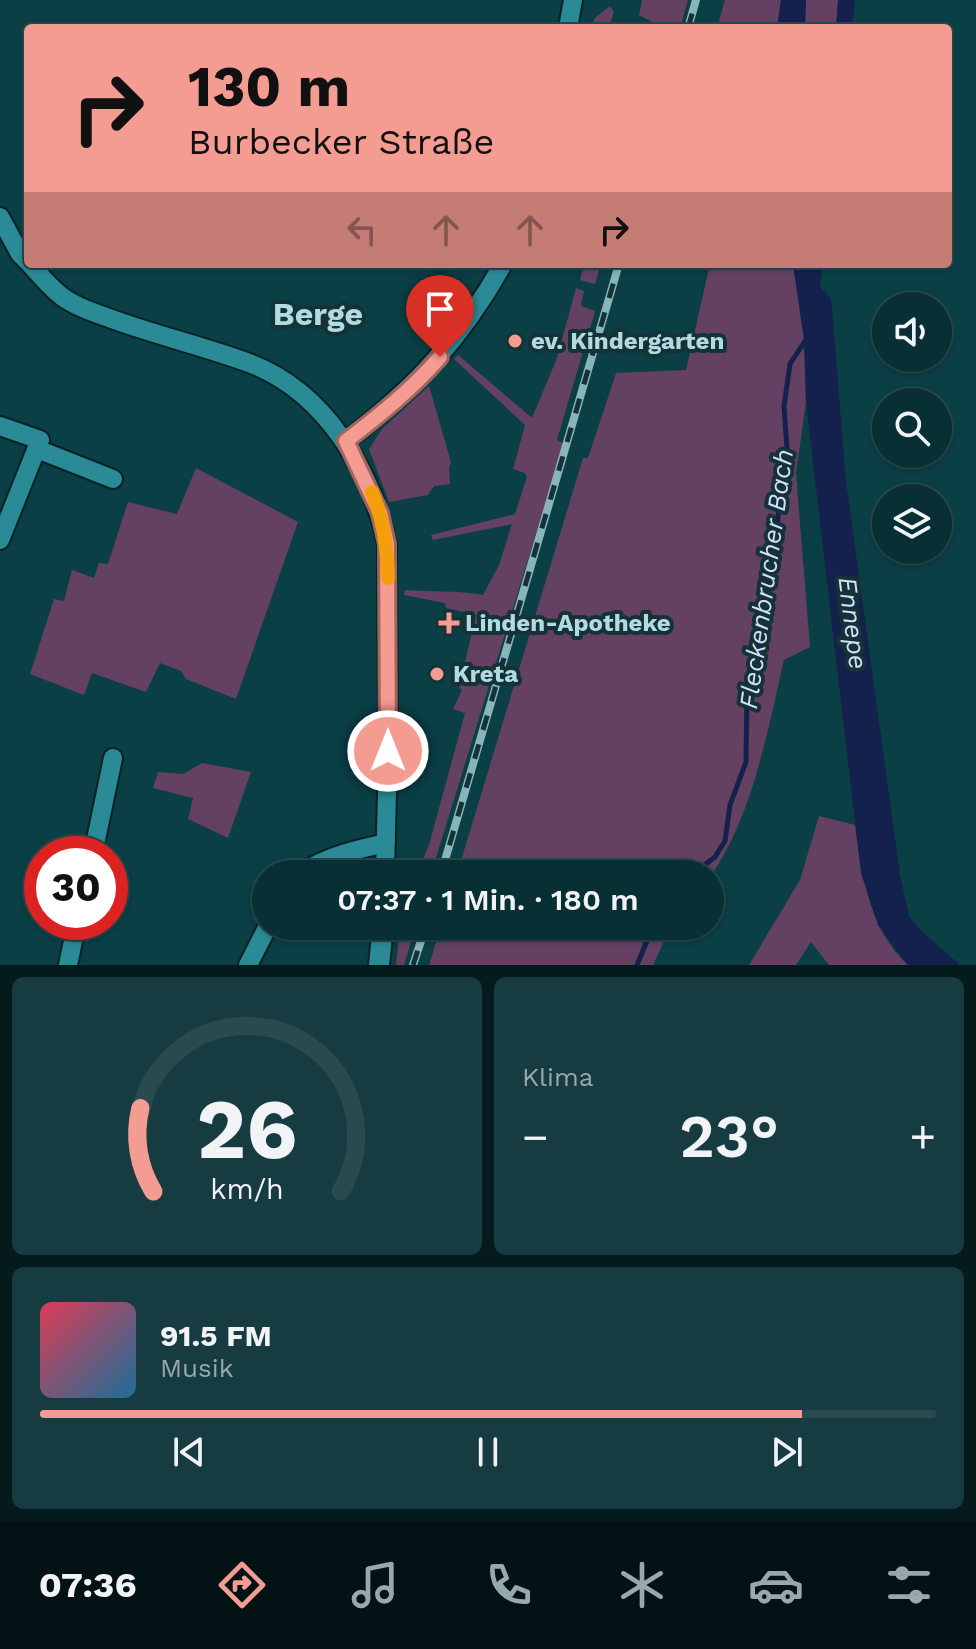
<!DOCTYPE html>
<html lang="de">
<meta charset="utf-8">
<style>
:root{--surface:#082f34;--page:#163b40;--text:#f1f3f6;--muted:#98a9ac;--line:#294a4f;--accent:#f59c92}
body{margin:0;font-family:"Work Sans",sans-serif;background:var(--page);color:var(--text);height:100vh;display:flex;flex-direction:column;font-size:30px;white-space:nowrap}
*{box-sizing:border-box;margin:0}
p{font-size:26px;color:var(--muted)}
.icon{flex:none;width:44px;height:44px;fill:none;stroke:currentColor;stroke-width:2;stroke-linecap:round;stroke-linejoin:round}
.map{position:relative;height:965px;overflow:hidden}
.side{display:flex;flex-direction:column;gap:12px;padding:12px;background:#041a1d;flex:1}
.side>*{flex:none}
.guide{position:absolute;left:24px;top:24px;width:928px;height:244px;border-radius:8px;box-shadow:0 2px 6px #0004,0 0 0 2px var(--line);background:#f59c92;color:#111;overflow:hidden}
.controls{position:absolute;left:872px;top:292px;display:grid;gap:16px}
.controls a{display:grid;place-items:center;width:80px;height:80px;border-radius:50%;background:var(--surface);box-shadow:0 2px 6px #0004,0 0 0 2px var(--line);font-size:40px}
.speed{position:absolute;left:24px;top:836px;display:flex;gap:16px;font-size:40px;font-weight:700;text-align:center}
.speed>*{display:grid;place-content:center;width:104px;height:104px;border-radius:50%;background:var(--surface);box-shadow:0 2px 6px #0004,0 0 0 2px var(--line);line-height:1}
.speed .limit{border:12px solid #d22;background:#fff;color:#111}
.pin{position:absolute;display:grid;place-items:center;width:68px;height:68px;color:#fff;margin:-82px -34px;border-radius:50% 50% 50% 0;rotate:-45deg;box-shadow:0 0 8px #0007}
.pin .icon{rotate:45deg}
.me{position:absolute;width:88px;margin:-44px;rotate:0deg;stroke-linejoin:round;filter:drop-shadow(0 0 6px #0008)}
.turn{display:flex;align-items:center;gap:28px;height:168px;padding:0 32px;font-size:36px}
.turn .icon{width:104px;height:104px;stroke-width:2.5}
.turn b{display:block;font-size:56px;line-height:68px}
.lanes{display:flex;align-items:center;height:76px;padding:0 32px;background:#0003;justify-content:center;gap:40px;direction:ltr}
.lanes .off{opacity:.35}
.big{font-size:60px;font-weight:600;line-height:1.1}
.side .tile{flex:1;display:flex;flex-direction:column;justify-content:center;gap:12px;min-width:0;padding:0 28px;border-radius:12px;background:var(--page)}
.side .dial{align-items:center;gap:0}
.dial svg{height:208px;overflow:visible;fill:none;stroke:var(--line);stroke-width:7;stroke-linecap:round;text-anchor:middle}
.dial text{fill:var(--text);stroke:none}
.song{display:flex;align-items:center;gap:24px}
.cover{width:96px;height:96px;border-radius:12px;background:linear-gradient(135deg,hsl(350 70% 55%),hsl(200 70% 35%))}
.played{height:8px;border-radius:4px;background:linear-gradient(90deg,var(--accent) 85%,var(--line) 85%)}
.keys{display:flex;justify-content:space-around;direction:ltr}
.heat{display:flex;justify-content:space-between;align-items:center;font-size:44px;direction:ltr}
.side .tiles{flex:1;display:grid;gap:12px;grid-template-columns:1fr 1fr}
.tile:last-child{grid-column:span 2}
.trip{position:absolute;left:252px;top:860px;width:472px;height:80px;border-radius:40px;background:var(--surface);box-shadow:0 2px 6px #0004,0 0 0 2px var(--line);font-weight:600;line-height:80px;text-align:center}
.menu{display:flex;height:128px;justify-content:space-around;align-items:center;background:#031315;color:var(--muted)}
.menu .icon{width:56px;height:56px}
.menu .selected{color:var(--accent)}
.menu b{font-size:36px;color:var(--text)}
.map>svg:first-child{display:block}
</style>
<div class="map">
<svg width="976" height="965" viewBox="0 0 976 965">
<rect width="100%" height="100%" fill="#0a3f45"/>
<!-- green -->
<path fill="#644163" d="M 642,0 L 688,0 L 680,28 L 651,28 L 652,22 L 639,15 Z
M 725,0 L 781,0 L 777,28 L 717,28 Z
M 806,0 L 838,0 L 836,28 L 805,28 Z
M 610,6 L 614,12 L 609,28 L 590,28 L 595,18 Z
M 584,264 L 601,264 L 595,284 L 580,280 Z
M 710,264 L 793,264 L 804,339 L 806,402 L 796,473 L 810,647 L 784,660 C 768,730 752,818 710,877 L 710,874 L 457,874 L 583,458 L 588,458 L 616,373 L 686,370 Z
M 576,288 L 584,291 L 581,306 L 595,311 L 557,440 L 563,443 L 557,465 L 431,874 L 404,874 L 404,859 L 422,861 L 429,845 L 465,713 L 453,709 L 462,690 L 459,688 L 476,615 L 446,608 L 445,603 L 404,595 L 405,590 C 432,592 456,590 483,595 L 499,565 L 512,524 L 433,540 L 431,535 L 515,514 L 527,477 L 525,473 L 513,469 L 525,425 L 454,359 L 458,355 L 532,418 L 557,358 Z
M 429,386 L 451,462 L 449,468 L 450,484 L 434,486 L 428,495 L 389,502 L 369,449 L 382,429 Z
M 196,468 L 298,522 L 236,699 L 186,679 L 181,671 L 160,663 L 146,692 L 92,673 L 84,695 L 30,674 L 54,599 L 64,601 L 72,570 L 94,578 L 99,563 L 108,564 L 128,502 L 177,514 Z
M 202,763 L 251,772 L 228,838 L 188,819 L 193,798 L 153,788 L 158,772 L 183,774 Z
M 819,816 L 855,825 C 862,875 869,930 908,965 L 829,965 L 811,942 L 796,965 L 749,965 L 800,880 Z
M 400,926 L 416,926 L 404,965 L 396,965 Z
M 441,926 L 671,926 L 653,965 L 429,965 Z"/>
<!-- water -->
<path fill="#13214c" d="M 781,0 L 806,0 L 805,28 L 777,28 Z
M 838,0 L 855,0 L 852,28 L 836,28 Z
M 793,264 L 823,264 L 820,287 L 831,299 L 846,481 L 900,875 L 909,916 L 920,930 L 960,965 L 908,965 L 905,962 L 878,925 L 861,873 L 806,402 L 804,339 Z"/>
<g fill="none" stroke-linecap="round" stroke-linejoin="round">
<!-- stream -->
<path stroke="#13214c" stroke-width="5" d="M 693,874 L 715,857 L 725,841 L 730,805 L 746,762 L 747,690 L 750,666 L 761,645 L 787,449 L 784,406 L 790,364 L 809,335
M 637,965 L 653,926"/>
<defs>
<path id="street" d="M 568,28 L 573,0
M 0,217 L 20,254 L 28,262
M 30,264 C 39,274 49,286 60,295 C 74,306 92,312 109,318 C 155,335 203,346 249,363 C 324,391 371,469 387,544 L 388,751 L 385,874
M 0,426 L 40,440 L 0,540
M 346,441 C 413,390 462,338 503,264
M 37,449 L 113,479
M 93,854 L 113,758
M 300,874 C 327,856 355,850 386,843
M 68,965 L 77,922
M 248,965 L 268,926"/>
<path id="secondary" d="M 379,965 L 383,926"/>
</defs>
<!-- street casing -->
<use href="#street" stroke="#052327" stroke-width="22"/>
<!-- secondary casing -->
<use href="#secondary" stroke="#052327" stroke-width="24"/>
<!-- street -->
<use href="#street" stroke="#2a8b97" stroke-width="18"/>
<!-- secondary -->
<use href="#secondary" stroke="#2a8b97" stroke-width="20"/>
<defs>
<path id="rail" d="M 688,28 L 696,0
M 441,874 L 619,264
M 413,965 L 426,926"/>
</defs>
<!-- rail casing -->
<use href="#rail" stroke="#88b5bb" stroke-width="8"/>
<!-- rail -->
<use href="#rail" stroke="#153236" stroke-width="5" stroke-dasharray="15" stroke-linecap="butt"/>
</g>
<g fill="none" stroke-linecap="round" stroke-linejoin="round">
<defs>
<path id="route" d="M 388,751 L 387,544 L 380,513 L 346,441 C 380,415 412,389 440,357"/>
</defs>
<!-- route casing -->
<use href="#route" stroke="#9f655f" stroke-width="20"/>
<!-- route -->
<use href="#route" stroke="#f59c92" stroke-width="14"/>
<!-- slow -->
<path stroke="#f59e0b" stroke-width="14" d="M 372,492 C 384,521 387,547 388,578"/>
</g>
<!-- markers -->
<g fill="#f59c92" stroke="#153236" stroke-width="3">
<circle cx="515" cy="341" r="8"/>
<path d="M445 611h8v8h8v8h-8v8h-8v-8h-8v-8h8z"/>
<circle cx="437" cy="674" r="8"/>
</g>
<g text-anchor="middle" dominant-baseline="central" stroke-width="8" stroke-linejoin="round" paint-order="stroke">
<!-- poi labels -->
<g font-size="24" font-weight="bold" fill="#b1dbe1" stroke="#153236" text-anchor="start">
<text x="531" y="341">ev. Kindergarten</text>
<text x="465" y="623">Linden-Apotheke</text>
<text x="453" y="674">Kreta</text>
</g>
<!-- water labels -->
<g font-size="26" font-style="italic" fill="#d2dffe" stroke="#153236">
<text transform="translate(766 579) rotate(-82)">Fleckenbrucher Bach</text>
<text transform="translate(853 623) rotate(83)">Ennepe</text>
</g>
<!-- district labels -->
<g font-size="32" font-weight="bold" fill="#b1dbe1" stroke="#153236">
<text x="318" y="314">Berge</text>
</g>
</g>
</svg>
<div class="controls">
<a><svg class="icon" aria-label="sound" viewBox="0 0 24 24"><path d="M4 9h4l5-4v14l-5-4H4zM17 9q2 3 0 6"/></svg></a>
<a><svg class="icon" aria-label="search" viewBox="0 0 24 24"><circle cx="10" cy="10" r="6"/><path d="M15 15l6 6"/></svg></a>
<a><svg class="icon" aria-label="layers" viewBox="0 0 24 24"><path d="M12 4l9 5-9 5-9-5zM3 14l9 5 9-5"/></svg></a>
</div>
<div class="speed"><div class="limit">30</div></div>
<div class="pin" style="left:440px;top:357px;background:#d93025"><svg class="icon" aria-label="arrive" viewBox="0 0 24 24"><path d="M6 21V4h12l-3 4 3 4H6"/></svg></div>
<svg class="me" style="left:388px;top:751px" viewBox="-20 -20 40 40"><circle r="17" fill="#f59c92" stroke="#fff" stroke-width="3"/><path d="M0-11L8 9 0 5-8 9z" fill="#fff"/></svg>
<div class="trip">07:37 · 1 Min. · 180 m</div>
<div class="guide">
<div class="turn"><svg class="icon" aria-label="right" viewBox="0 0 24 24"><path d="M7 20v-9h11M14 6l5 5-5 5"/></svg><div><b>130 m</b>Burbecker Straße</div></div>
<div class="lanes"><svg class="icon off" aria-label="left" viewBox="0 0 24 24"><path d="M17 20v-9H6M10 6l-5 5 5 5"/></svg><svg class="icon off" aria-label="ahead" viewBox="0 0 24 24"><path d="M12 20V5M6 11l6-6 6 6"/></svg><svg class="icon off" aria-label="ahead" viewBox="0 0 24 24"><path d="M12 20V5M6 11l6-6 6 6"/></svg><svg class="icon" aria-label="right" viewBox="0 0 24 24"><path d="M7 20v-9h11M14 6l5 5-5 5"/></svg></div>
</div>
</div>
<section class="side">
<div class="tiles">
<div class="tile dial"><svg viewBox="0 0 100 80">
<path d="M14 69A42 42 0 1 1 86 69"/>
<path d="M14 69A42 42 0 0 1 9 37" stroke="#f59c92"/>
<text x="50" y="56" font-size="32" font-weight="700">26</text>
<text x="50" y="72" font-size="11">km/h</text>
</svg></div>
<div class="tile"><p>Klima</p>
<div class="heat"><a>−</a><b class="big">23°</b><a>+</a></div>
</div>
<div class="tile">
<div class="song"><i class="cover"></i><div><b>91.5 FM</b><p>Musik</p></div></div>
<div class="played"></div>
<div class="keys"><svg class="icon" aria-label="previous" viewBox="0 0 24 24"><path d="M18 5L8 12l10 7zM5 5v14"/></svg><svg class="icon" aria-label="pause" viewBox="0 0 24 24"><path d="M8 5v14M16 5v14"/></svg><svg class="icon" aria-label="next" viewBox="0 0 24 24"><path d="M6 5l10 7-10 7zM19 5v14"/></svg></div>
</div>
</div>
</section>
<nav class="menu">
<b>07:36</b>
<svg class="icon selected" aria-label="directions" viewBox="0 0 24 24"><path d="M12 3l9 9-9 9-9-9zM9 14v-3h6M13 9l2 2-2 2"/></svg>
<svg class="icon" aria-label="music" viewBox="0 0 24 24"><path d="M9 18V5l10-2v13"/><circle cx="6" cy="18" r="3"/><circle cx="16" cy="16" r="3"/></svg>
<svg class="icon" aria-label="phone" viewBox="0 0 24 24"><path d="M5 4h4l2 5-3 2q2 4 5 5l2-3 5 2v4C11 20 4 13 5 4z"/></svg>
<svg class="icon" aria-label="climate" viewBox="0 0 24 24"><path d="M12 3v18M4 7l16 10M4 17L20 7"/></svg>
<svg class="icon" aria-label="car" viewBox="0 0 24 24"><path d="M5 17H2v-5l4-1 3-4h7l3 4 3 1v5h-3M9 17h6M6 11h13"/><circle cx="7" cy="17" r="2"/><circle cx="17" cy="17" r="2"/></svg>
<svg class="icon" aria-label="filters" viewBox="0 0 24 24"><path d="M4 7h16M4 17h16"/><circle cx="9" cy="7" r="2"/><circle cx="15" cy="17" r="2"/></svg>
</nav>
